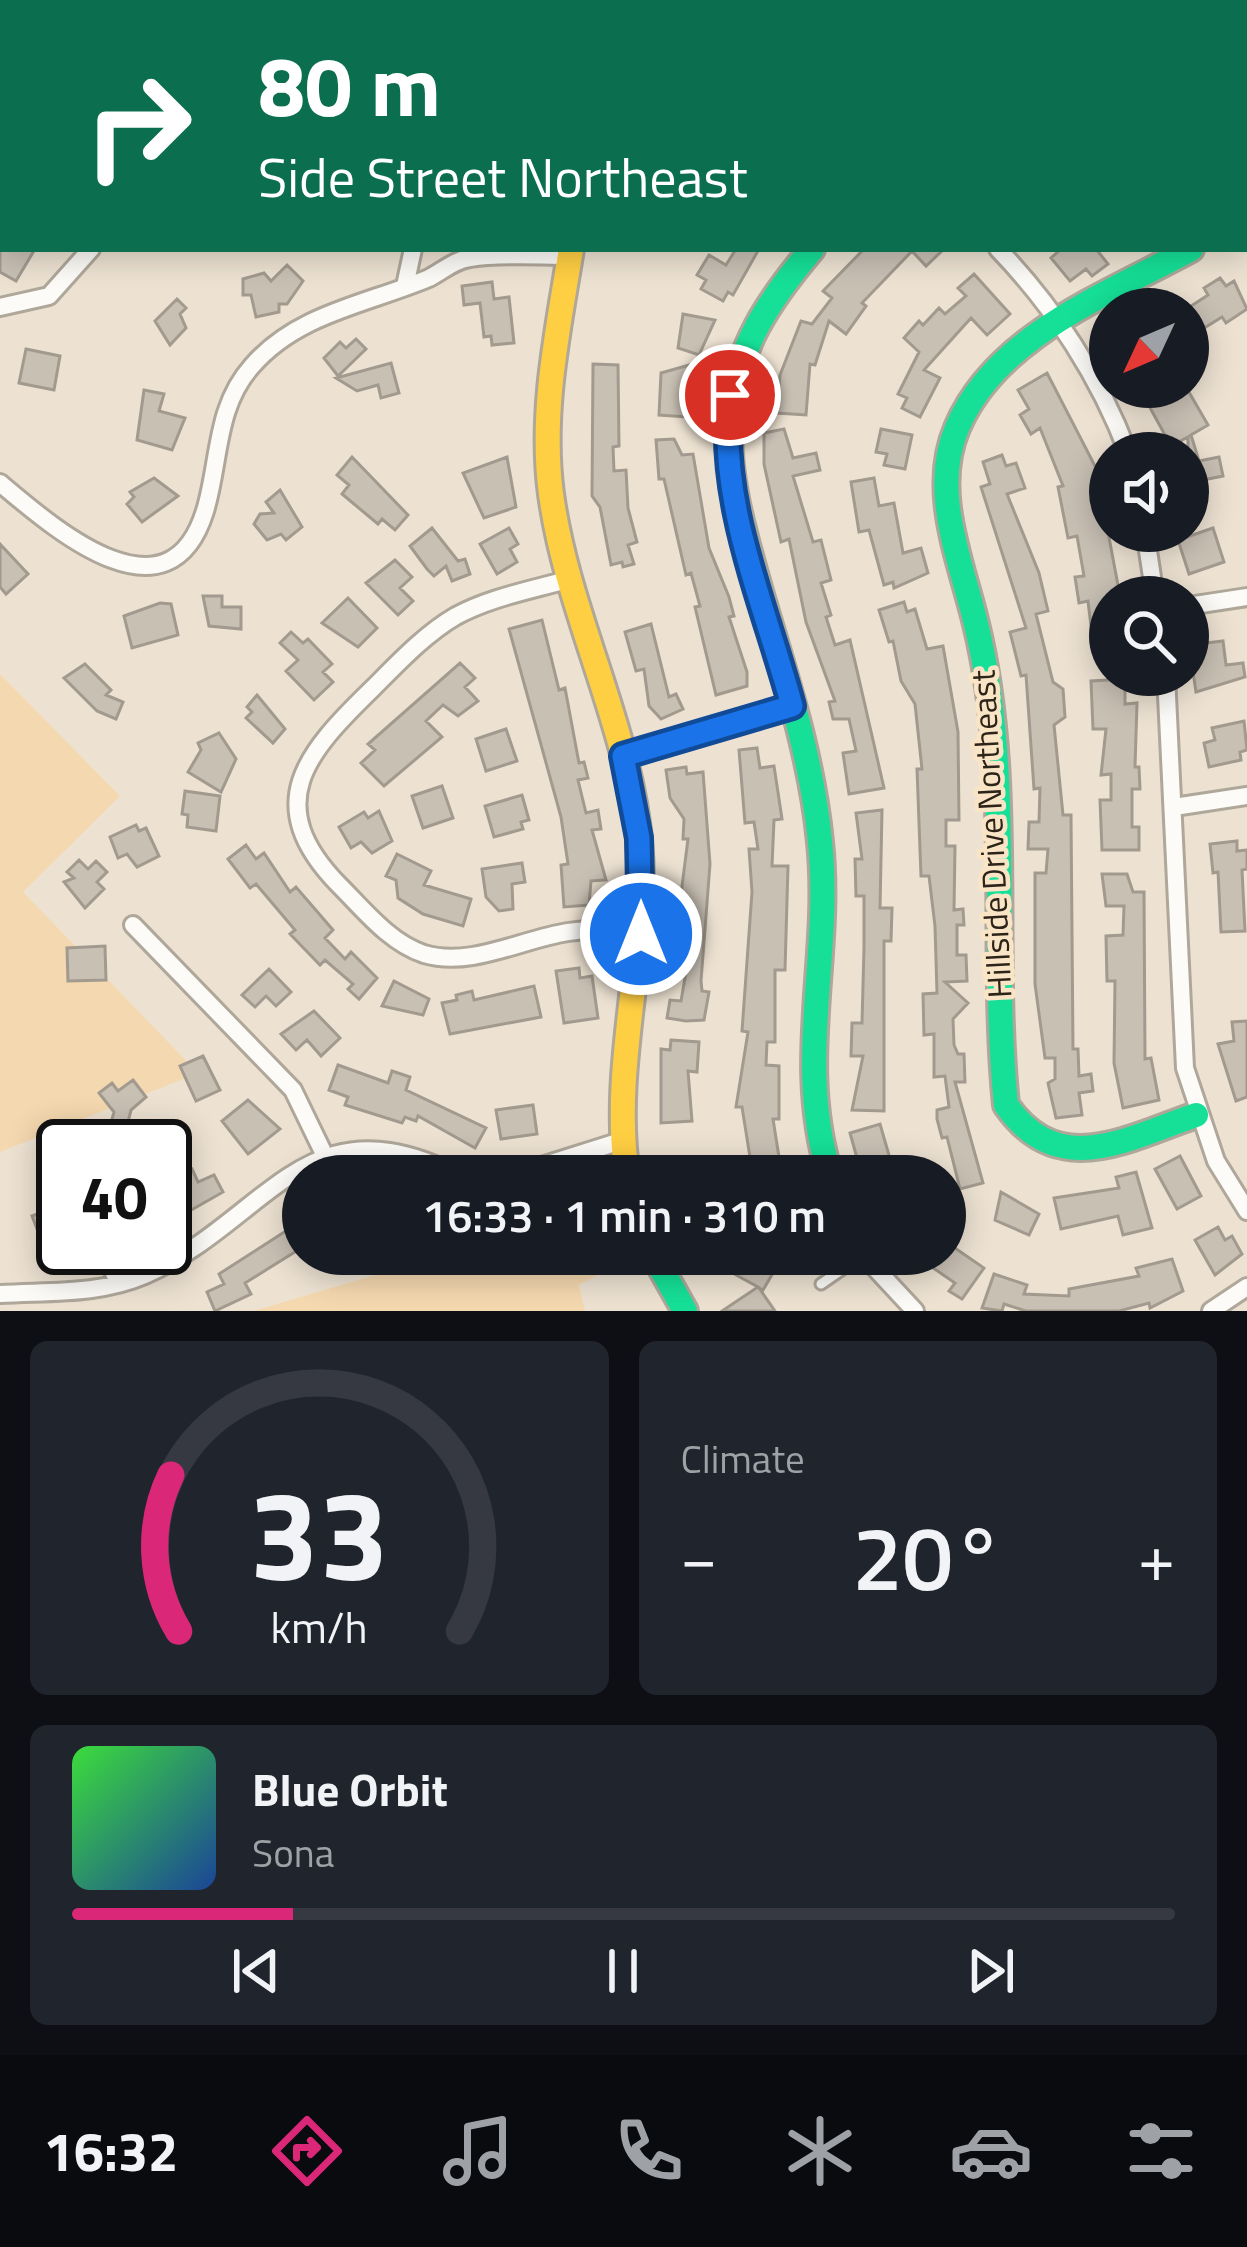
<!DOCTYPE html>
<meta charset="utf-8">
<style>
:root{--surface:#171b24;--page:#20242c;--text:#f1f3f6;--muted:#9ea1a6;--line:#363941;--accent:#db2777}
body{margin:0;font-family:"Titillium Web",sans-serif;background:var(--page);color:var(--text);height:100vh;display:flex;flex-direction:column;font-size:45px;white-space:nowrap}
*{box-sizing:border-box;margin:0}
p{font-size:39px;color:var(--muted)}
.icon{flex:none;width:66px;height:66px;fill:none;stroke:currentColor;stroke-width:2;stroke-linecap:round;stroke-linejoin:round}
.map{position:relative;height:1311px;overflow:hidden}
.drawer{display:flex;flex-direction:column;gap:30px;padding:30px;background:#0d0f14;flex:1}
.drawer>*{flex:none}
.top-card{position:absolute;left:0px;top:0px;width:1248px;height:252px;box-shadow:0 6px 30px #0003;background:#0b6e4f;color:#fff;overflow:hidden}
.needle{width:78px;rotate:226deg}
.tools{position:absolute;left:1089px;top:288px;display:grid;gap:24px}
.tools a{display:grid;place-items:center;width:120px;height:120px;border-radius:50%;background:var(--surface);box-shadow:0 6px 30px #0003;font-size:60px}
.speed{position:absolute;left:36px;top:1119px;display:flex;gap:24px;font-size:60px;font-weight:700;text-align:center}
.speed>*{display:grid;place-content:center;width:156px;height:156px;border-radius:50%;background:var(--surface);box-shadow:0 6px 30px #0003;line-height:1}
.speed .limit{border:6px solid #111;border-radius:18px;background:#fff;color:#111}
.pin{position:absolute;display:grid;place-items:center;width:102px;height:102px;color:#fff;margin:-51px;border:6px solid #fff;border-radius:50%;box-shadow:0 3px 12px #0007}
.me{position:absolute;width:132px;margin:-66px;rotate:0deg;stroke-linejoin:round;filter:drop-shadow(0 0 9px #0008)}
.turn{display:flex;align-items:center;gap:42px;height:252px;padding:0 60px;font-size:54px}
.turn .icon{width:156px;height:156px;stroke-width:2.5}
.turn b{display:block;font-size:84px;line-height:102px}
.big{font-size:90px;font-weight:600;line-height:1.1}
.drawer .widget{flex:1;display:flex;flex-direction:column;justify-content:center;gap:18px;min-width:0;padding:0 42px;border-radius:18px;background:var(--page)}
.drawer .dial{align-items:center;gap:0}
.dial svg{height:312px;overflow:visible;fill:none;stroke:var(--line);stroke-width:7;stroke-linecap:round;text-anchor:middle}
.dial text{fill:var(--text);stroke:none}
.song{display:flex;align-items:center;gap:36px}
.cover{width:144px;height:144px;border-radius:18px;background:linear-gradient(135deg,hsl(120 70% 55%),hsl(220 70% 35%))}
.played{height:12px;border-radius:6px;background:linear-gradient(90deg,var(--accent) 20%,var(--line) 20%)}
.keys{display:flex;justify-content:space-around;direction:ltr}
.heat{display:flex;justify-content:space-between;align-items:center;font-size:66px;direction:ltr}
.drawer .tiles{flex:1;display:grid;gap:30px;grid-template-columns:1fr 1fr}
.widget:last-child{grid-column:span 2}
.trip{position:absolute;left:282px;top:1155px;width:684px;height:120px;border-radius:60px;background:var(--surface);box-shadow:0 6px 30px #0003;font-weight:600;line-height:120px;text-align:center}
.tab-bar{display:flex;height:192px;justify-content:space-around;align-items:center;background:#090b0e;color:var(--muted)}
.tab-bar .icon{width:84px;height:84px}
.tab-bar .current{color:var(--accent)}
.tab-bar b{font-size:54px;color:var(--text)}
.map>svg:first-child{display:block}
</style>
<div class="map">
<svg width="1247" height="1311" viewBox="0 0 1247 1311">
<rect width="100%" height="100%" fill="#ede2d2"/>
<!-- green -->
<path fill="#f4d8af" d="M 0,674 L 120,796 L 23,892 L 198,1073 L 0,1152 Z
M 447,1254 L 638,1254 L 579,1285 L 585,1311 L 253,1311 Z"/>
<!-- building -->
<path fill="#c9c0b4" stroke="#a29a8e" stroke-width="3" d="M 0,249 L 35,249 L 16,281 L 0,272 Z
M 736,249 L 759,249 L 733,295 L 728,292 L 723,301 L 701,289 L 706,280 L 697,275 L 709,255 L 726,265 Z
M 864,249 L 944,249 L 926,266 L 912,251 L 862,303 L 866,306 L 846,334 L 829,321 L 815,365 L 810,364 L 806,415 L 777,413 L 780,375 L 801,321 L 812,324 L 832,298 L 823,291 Z
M 1061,249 L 1096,249 L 1108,264 L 1092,276 L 1086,269 L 1070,281 L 1051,258 Z
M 287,265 L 303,281 L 287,304 L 279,304 L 279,312 L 256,317 L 251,295 L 243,295 L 243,279 L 264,273 L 271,281 Z
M 974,274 L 1010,314 L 987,335 L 971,318 L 924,370 L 940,378 L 920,417 L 902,408 L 907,398 L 898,394 L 919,352 L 904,338 L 919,321 L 923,325 L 939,308 L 945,314 L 966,296 L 958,288 Z
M 1220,278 L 1226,286 L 1234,281 L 1247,309 L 1226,323 L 1222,317 L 1188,338 L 1188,308 L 1208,295 L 1204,288 Z
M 492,282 L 494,299 L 509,297 L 514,343 L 492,345 L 491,336 L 484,337 L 480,303 L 464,305 L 462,286 Z
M 177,299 L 186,308 L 180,314 L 186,328 L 170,345 L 155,321 Z
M 683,314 L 715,320 L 699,355 L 678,348 Z
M 356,339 L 366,349 L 338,376 L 324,358 L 340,342 L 346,348 Z
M 26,349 L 60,356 L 54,390 L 19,383 Z
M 391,363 L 399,393 L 381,398 L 378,385 L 357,391 L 336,378 Z
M 696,363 L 702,376 L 687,383 L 687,417 L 659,415 L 661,373 Z
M 593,364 L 618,365 L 619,446 L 613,447 L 614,471 L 626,470 L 628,508 L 637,542 L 628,545 L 634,564 L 623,567 L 622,562 L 611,565 L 600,507 L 592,496 Z
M 1047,373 L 1096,468 L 1120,596 L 1110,597 L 1110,649 L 1094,651 L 1088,601 L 1079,603 L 1075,577 L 1084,576 L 1077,536 L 1068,538 L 1058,487 L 1063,486 L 1040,428 L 1031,434 L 1020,415 L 1029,409 L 1018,390 Z
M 1186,387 L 1208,425 L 1191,435 L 1199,461 L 1219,457 L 1223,476 L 1203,480 L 1204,490 L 1188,493 L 1188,437 L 1171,446 L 1149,406 Z
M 144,390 L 164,394 L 159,411 L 185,418 L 172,450 L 137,440 Z
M 784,429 L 793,458 L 816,453 L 820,470 L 793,476 L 813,542 L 821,540 L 831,580 L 821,583 L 831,615 L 826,617 L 835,645 L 850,640 L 884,788 L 849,794 L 843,753 L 856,751 L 849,719 L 833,719 L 829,702 L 835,701 L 806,622 L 789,539 L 781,542 L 764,464 L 764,433 Z
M 881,429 L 912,435 L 905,469 L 884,465 L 887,454 L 876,452 Z
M 674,439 L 682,455 L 693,454 L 709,548 L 729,597 L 734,616 L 729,617 L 747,672 L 747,686 L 716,695 L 695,607 L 700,606 L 691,573 L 686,575 L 664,479 L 659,479 L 656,440 Z
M 1002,455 L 1006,466 L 1016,463 L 1025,488 L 1007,494 L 1039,573 L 1048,611 L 1036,614 L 1053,682 L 1063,689 L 1065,717 L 1054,725 L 1063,815 L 1071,815 L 1073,1049 L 1078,1049 L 1079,1076 L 1091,1074 L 1093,1091 L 1079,1093 L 1082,1115 L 1056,1118 L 1048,1083 L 1055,1079 L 1055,1058 L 1045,1058 L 1035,984 L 1035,873 L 1046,873 L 1048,849 L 1028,849 L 1029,822 L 1039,822 L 1040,788 L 1034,789 L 1026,675 L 1021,676 L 1010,632 L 1026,628 L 981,487 L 990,484 L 983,462 Z
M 352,457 L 408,515 L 395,530 L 382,519 L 378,524 L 342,494 L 349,485 L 337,475 Z
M 507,457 L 516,507 L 484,518 L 463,473 Z
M 154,478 L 178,496 L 142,522 L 127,504 L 134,497 L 130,492 Z
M 874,478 L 879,506 L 894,503 L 903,553 L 921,548 L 928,573 L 894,588 L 893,582 L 884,585 L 869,530 L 859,532 L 851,482 Z
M 280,490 L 302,527 L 286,540 L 281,534 L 267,540 L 254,524 L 260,514 L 274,513 L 266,502 Z
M 432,528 L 458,561 L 465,559 L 470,574 L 452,581 L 446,566 L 434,576 L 427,569 L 410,546 Z
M 509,528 L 518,544 L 510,549 L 517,562 L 497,574 L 480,544 Z
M 1213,528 L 1224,562 L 1189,574 L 1178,540 Z
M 0,544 L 28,574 L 6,594 L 0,587 Z
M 395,560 L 412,577 L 400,588 L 413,601 L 398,615 L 366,583 Z
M 203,596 L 222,596 L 222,607 L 241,607 L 241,629 L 209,626 Z
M 348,598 L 377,628 L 358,647 L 322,623 Z
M 904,602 L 907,612 L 915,609 L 927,649 L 943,646 L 958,732 L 959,820 L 946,820 L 946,846 L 955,846 L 954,910 L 963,909 L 964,925 L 957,925 L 957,955 L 966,955 L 967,981 L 945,982 L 968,1003 L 953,1019 L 954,1045 L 958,1054 L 964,1054 L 965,1082 L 955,1082 L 983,1183 L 960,1189 L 947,1137 L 942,1138 L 937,1119 L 937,1110 L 949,1107 L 945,1076 L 934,1077 L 934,1034 L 924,1035 L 923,994 L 937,993 L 935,926 L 929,876 L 921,876 L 917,769 L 922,769 L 915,704 L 901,681 L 893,641 L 889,642 L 879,610 Z
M 160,603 L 171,604 L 178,635 L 132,648 L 124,616 Z
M 542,620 L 559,690 L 565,688 L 579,763 L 584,762 L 588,778 L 578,780 L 586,813 L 598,810 L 601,829 L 592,830 L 606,880 L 591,881 L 589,905 L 564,907 L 561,865 L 568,864 L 561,817 L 509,629 Z
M 651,624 L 669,697 L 676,694 L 683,709 L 661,719 L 649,706 L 644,669 L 636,671 L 625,632 Z
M 291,632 L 303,643 L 308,639 L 332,664 L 323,672 L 333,682 L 314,700 L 286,671 L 298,660 L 280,643 Z
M 1223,641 L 1226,665 L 1243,663 L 1245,677 L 1196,692 L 1189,645 Z
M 460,663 L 475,678 L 465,687 L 478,701 L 458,716 L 443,705 L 426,721 L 442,737 L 384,786 L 361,763 L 375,750 L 368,744 Z
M 85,664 L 111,690 L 106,695 L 123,702 L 116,719 L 97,711 L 64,678 Z
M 1125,679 L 1125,704 L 1137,703 L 1135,767 L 1139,767 L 1140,789 L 1132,789 L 1132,827 L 1139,827 L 1139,850 L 1102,850 L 1100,800 L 1111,800 L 1111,774 L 1101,775 L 1106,729 L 1093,729 L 1091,681 Z
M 257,695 L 285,729 L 273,743 L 246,718 L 252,712 L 247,707 Z
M 1244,721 L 1247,750 L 1240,752 L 1241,760 L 1209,767 L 1204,743 L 1215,740 L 1212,728 Z
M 506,729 L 517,761 L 486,771 L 476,739 Z
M 219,733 L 236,759 L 221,792 L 188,772 L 201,750 L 198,743 Z
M 757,748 L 760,768 L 774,766 L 782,819 L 774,820 L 772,866 L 788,866 L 785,970 L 775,970 L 775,1042 L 767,1042 L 766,1065 L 779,1066 L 779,1119 L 773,1119 L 782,1176 L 753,1176 L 742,1107 L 736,1107 L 748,1032 L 742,1031 L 752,892 L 749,849 L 758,849 L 754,822 L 745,823 L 739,750 Z
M 686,767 L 687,774 L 703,772 L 710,864 L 701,981 L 702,991 L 709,992 L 704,1020 L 686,1021 L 667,1018 L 670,1000 L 681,1001 L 686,972 L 682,971 L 685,949 L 680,948 L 684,918 L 678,918 L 688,839 L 683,839 L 684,819 L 670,798 L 666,770 Z
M 442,786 L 453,818 L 423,828 L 412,796 Z
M 185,791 L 220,796 L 216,831 L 187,827 L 188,815 L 182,814 Z
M 522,795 L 529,820 L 521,822 L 523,829 L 494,837 L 485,806 Z
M 882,810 L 880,908 L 892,908 L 891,941 L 884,941 L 884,1111 L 852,1110 L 863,1056 L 851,1056 L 852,1023 L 862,1023 L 864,948 L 864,896 L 856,896 L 855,859 L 862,859 L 856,813 Z
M 379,811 L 392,841 L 372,853 L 361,842 L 351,848 L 339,827 L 364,812 L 368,818 Z
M 136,825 L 139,831 L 146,828 L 159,856 L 137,867 L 127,854 L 118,858 L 110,837 Z
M 1237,841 L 1237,851 L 1247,850 L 1247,869 L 1242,870 L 1245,931 L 1221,932 L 1218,872 L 1213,873 L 1210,844 Z
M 246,845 L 256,859 L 264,853 L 290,892 L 296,887 L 333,930 L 325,938 L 345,959 L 351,952 L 377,978 L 359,999 L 348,989 L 353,984 L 325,960 L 320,965 L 290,934 L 295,930 L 256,884 L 250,888 L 228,859 Z
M 397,854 L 431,871 L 424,885 L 471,899 L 463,926 L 423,914 L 398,898 L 396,880 L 386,876 Z
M 79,860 L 88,869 L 96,861 L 107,872 L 97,882 L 104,889 L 85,908 L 64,882 L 74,878 L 67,872 Z
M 522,863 L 525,882 L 512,884 L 513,909 L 499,911 L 486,897 L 482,869 Z
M 1102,874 L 1127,874 L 1133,892 L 1144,892 L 1145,1059 L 1151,1058 L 1159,1100 L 1123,1108 L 1114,1063 L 1115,981 L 1107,981 L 1106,936 L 1123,935 L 1124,906 L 1106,906 Z
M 105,946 L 106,980 L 68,981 L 67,948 Z
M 579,968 L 580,978 L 592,976 L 598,1018 L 564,1023 L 556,971 Z
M 269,969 L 291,992 L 276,1006 L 266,996 L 255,1007 L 242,995 Z
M 394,981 L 429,999 L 423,1015 L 382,1006 Z
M 534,986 L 541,1017 L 450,1034 L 442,1003 L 457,1000 L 456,995 L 472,991 L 474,1000 Z
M 314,1011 L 340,1038 L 321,1056 L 307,1040 L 296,1050 L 281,1034 Z
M 1247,1021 L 1247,1097 L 1236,1101 L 1218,1044 L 1234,1041 L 1232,1022 Z
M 671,1040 L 699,1042 L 697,1072 L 688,1071 L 692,1121 L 661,1123 L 661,1049 L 670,1050 Z
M 203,1056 L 220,1090 L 196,1101 L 180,1066 Z
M 338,1065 L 388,1083 L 392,1071 L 410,1077 L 406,1090 L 486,1128 L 475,1148 L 418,1116 L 416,1121 L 405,1117 L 402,1123 L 345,1105 L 348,1097 L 329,1090 Z
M 133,1080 L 146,1097 L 131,1110 L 125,1134 L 109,1130 L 114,1112 L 99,1093 L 112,1083 L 118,1091 Z
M 248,1100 L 280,1129 L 248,1154 L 222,1121 Z
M 533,1105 L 537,1134 L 501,1139 L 496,1110 Z
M 880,1124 L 895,1176 L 862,1176 L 850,1133 Z
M 1180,1156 L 1201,1196 L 1177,1209 L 1155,1169 Z
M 192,1169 L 198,1182 L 214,1175 L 223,1192 L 165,1225 L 165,1183 Z
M 1136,1172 L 1152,1228 L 1123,1235 L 1118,1216 L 1061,1229 L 1054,1198 L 1119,1188 L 1116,1177 Z
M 1001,1192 L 1039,1214 L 1029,1235 L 995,1220 Z
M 54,1208 L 67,1256 L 50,1263 L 32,1216 Z
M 303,1220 L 303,1247 L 245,1283 L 251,1294 L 215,1311 L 207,1292 L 224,1284 L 219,1274 Z
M 1218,1227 L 1225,1240 L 1232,1236 L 1242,1254 L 1215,1275 L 1195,1240 Z
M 952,1246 L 984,1268 L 962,1299 L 949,1291 L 955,1283 L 926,1263 L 917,1270 L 904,1254 L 936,1254 L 941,1262 Z
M 748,1254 L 773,1254 L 765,1268 L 773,1273 L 763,1290 L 759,1288 L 775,1311 L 722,1311 L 758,1287 L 736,1275 Z
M 1172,1259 L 1183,1291 L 1150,1308 L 1149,1303 L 1119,1311 L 1026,1311 L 1004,1304 L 1002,1311 L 982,1308 L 994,1274 L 1027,1285 L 1024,1294 L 1069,1296 L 1069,1289 L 1139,1276 L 1136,1268 Z"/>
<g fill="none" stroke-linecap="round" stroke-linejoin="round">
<defs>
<path id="lane" d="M 821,1284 L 863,1255"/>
<path id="street" d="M 1037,0 L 1040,3
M 1072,3 L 1075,0
M 1245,209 L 1247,207
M 998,249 C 1054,307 1100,378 1128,453
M 405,286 L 413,249
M 0,307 L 49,296 L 91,249
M 0,483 C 50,525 168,630 205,511 C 220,462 215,407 252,366 C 298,313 368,304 429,278 C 443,271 454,260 470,258 C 502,253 538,256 570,256
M 1145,531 L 1155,597
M 570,579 C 532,590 491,597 456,616 C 425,634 398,663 373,688 C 306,753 260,804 339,885 C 364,910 390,943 424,954 C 471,968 522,939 568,932 C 592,928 617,932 641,934
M 1188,606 L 1247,597
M 1166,675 L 1185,1068 L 1216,1161 L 1247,1211
M 623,756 L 792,706
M 1174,807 L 1247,796
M 133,925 L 293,1090 L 324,1154
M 510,1176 L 621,1141
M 104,1248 L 118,1283
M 862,1254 L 915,1311
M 0,1294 C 49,1291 99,1295 145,1275 C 270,1219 305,1097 459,1176
M 1211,1311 L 1247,1287"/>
<path id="fast" d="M 555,0 L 556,3
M 812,249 C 769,300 736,348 730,417 C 725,476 745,538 761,595 C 785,676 812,758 820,842 C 832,958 794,1061 830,1176
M 1191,249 C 1109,294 996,335 957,428 C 930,491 961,561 976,624 C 1014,779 990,947 1006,1105 C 1058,1180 1126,1139 1196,1115
M 653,1254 L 685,1311"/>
<path id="slow" d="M 571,249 C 558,330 540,412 551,494 C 567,612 627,720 639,839 C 650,953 610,1062 627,1176"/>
</defs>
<!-- lane casing -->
<use href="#lane" stroke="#afa79a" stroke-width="15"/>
<!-- street casing -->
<use href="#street" stroke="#afa79a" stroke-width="22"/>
<!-- fast casing -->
<use href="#fast" stroke="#afa79a" stroke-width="30"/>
<!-- slow casing -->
<use href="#slow" stroke="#afa79a" stroke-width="30"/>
<!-- lane -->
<use href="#lane" stroke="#fcfbf8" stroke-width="9"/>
<!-- street -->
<use href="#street" stroke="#fcfbf8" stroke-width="16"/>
<!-- fast -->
<use href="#fast" stroke="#16e098" stroke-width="24"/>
<!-- slow -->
<use href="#slow" stroke="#ffcf43" stroke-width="24"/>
</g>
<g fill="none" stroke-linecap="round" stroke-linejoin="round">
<defs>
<path id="route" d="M 641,934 L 639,838 L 623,756 L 792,706 C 765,605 717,501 730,395"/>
</defs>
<!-- route casing -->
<use href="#route" stroke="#114b97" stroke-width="30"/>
<!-- route -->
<use href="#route" stroke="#1a73e8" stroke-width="21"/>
</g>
<g text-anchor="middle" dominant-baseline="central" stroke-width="9" stroke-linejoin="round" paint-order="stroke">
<!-- street labels -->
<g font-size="33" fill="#2c2419" stroke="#f9e4c6">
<text transform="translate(991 834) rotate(-93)">Hillside Drive Northeast</text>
</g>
</g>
</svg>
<div class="tools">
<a><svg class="needle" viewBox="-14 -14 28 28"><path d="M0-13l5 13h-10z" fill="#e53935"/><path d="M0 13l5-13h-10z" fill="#9ea1a6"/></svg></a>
<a><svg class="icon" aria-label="sound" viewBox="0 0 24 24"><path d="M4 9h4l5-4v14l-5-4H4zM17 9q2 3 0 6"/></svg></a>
<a><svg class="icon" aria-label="search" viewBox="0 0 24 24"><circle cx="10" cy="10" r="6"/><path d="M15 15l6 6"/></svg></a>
</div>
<div class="speed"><div class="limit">40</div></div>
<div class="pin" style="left:730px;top:395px;background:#d93025"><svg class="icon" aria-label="arrive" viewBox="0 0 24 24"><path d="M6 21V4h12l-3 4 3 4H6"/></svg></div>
<svg class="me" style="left:641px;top:934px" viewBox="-20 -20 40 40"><circle r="17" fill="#1a73e8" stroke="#fff" stroke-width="3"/><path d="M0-11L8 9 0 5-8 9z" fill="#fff"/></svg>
<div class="trip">16:33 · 1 min · 310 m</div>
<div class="top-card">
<div class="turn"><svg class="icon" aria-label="right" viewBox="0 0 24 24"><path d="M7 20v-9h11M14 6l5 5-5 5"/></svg><div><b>80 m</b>Side Street Northeast</div></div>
</div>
</div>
<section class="drawer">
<div class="tiles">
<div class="widget dial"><svg viewBox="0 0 100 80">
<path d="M14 69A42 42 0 1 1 86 69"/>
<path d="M14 69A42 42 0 0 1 12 29" stroke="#db2777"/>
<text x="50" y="56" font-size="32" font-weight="700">33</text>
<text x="50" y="72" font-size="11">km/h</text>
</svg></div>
<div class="widget"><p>Climate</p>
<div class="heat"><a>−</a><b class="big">20°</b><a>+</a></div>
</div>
<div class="widget">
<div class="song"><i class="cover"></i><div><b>Blue Orbit</b><p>Sona</p></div></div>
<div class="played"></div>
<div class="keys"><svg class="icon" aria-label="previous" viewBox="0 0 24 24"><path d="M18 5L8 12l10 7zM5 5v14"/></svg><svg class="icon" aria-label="pause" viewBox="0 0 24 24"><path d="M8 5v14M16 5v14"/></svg><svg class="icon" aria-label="next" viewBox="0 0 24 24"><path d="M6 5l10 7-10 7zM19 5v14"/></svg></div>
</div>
</div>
</section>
<nav class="tab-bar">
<b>16:32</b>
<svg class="icon current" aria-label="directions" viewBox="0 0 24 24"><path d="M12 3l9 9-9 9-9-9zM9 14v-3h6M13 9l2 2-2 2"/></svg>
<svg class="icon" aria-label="music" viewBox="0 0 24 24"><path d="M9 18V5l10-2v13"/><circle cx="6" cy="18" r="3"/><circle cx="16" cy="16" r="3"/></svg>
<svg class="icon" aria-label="phone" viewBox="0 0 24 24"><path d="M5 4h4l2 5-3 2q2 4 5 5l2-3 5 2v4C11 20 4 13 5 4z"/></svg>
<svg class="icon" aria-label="climate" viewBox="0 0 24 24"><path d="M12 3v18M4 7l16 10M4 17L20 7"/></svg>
<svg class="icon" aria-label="car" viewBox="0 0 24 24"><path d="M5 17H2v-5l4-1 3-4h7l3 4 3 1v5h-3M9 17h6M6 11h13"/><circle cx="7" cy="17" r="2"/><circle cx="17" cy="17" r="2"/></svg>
<svg class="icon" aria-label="filters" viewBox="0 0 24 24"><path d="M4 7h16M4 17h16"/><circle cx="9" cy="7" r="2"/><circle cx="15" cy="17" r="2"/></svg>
</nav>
